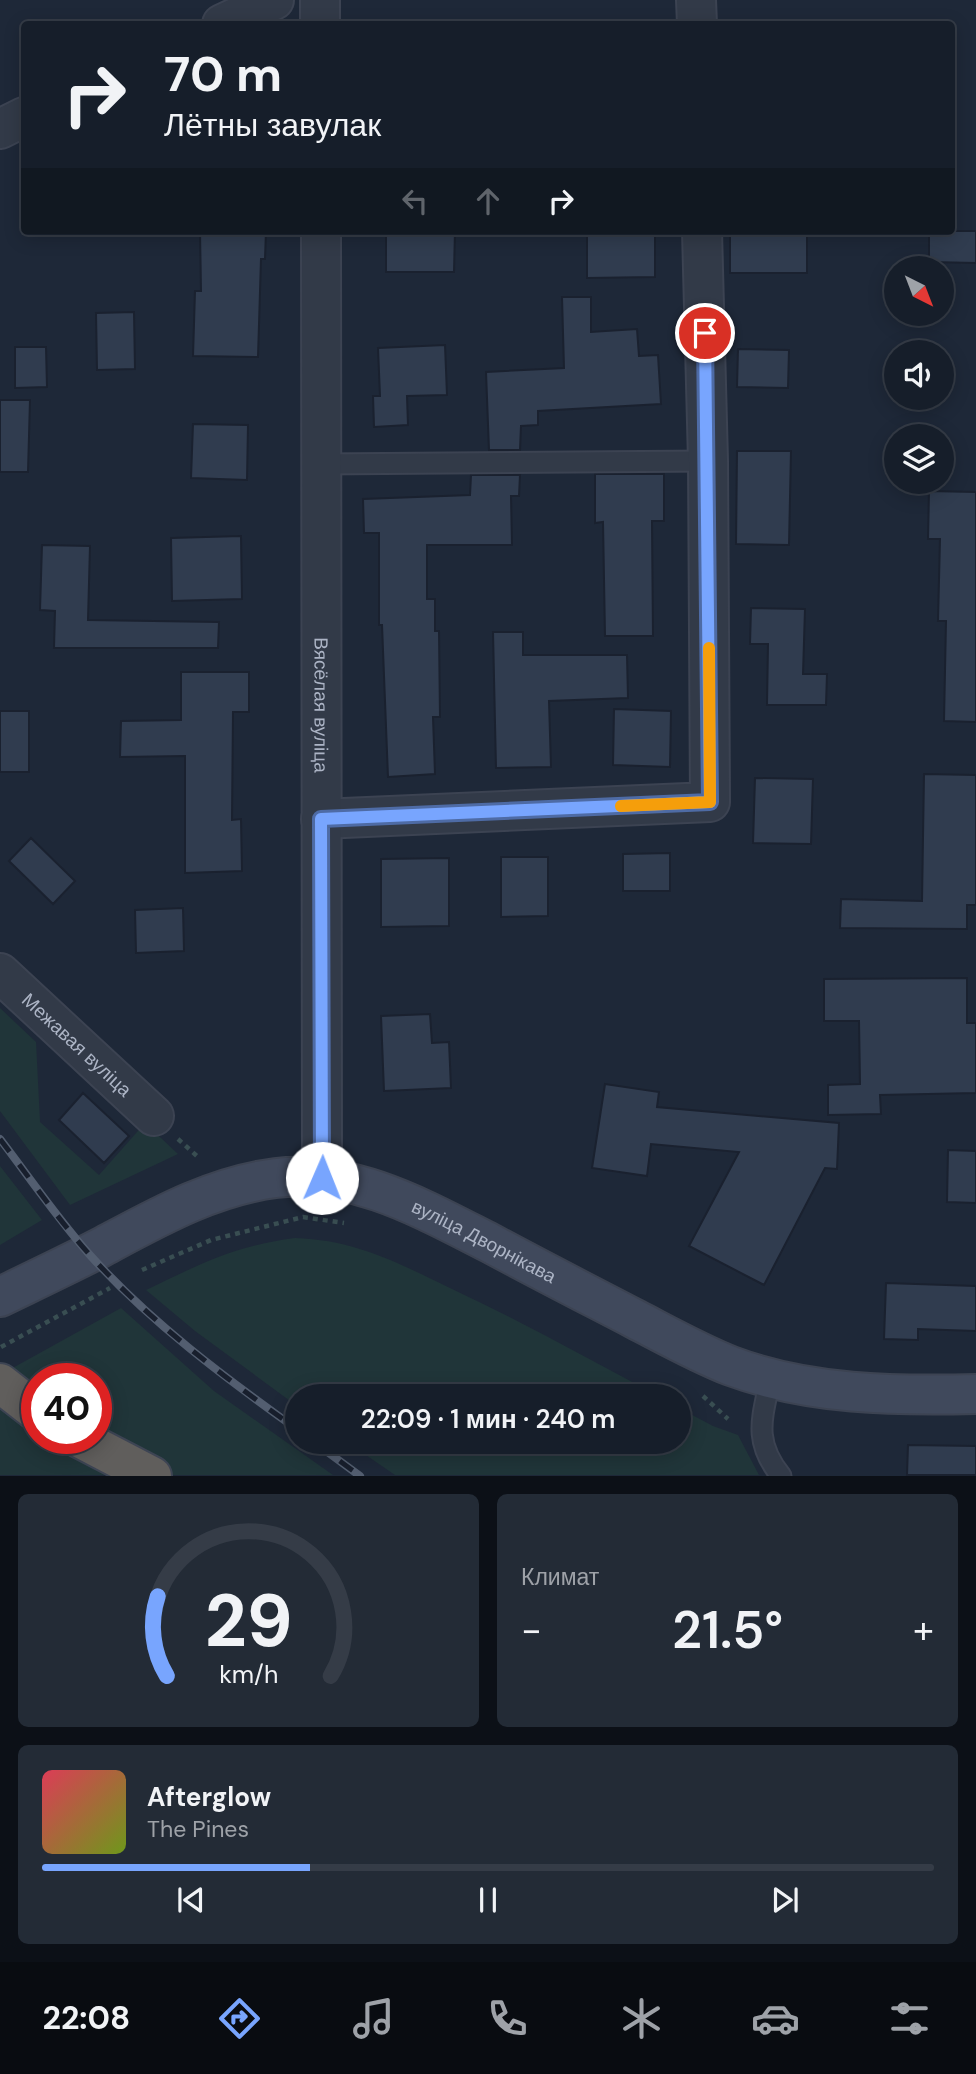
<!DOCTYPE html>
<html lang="ru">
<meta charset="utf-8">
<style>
:root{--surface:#161e2a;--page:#232b36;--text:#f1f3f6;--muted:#9ea2a8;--line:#353c47;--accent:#78a5fe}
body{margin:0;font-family:"DM Sans",sans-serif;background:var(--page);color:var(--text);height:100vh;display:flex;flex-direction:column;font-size:26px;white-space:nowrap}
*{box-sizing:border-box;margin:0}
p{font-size:23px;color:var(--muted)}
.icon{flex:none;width:38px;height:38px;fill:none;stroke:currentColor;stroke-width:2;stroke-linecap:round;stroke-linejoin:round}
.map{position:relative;height:1476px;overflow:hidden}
.panel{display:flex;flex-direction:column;gap:18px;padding:18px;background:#0c1017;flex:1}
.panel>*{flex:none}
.top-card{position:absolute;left:21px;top:21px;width:934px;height:214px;border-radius:7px;box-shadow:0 4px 18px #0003,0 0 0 2px var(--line);background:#161e2a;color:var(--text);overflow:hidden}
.needle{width:46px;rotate:138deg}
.buttons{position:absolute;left:884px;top:256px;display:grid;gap:14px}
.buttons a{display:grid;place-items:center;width:70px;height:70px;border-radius:50%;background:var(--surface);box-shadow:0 4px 18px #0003,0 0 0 2px var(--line);font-size:35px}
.speed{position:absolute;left:21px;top:1363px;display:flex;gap:14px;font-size:35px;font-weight:700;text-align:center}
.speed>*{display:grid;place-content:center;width:91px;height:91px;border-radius:50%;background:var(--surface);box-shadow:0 4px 18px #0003,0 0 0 2px var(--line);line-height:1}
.speed .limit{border:10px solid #d22;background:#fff;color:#111}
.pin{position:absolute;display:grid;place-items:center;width:60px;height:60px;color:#fff;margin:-30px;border:4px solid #fff;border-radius:50%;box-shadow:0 2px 7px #0007}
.me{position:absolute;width:77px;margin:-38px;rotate:1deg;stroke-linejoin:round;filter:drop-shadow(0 0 5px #0008)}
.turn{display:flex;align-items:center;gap:24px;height:147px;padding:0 28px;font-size:32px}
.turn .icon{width:91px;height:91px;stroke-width:2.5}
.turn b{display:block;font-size:49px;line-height:60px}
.lanes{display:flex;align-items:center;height:66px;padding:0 28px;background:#0003;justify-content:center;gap:35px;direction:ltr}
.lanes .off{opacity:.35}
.big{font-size:52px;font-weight:600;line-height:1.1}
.panel .tile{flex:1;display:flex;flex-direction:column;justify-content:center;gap:10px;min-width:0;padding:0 24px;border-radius:10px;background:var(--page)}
.panel .dial{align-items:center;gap:0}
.dial svg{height:182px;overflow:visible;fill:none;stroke:var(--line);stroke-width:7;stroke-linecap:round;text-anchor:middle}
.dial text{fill:var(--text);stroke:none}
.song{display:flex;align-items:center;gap:21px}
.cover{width:84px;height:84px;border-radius:10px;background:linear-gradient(135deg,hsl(350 70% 55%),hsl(80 70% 35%))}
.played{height:7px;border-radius:4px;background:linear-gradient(90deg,var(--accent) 30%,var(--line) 30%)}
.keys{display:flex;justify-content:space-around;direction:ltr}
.heat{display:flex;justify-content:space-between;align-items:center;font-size:38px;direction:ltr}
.panel .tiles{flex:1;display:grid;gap:18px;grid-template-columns:1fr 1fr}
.tile:last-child{grid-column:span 2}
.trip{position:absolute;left:285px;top:1384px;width:406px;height:70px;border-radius:35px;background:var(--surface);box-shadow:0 4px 18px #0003,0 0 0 2px var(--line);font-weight:600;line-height:70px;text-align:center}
.dock{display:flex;height:112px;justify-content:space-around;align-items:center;background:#090c11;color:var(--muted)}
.dock .icon{width:49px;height:49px}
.dock .selected{color:var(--accent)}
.dock b{font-size:32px;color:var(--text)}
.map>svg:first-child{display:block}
</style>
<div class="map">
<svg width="976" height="1476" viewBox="0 0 976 1476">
<rect width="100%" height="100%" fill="#1e2838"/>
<!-- green -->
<path fill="#203539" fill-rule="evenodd" d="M 0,1008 L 36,1042 L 40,1122 L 99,1175 L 145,1123 L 178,1154 L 70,1205 L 0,1111 Z
M 0,1166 L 42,1220 L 0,1245 Z
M 295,1238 C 355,1240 396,1262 450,1288 C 521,1321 589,1359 658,1396 L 298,1396 L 297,1406 L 195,1331 L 146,1290 C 200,1264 234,1246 295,1238 Z
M 121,1308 L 214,1391 L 333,1475 L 0,1475 L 0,1375 ZM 37,1379 L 96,1379 L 96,1438 L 37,1438 Z
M 679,1408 L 713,1426 L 738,1435 L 759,1475 L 395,1475 L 347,1442 L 679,1442 Z"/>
<!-- building -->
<path fill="#303c4f" stroke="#1a212f" stroke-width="2" d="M 200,231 L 266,231 L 265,259 L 261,259 L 258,357 L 193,356 L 195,291 L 201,291 Z
M 386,231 L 455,231 L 454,272 L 386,272 Z
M 730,231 L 807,231 L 807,273 L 730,273 Z
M 929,231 L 976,231 L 976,263 L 929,262 Z
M 655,233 L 655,277 L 587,278 L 587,234 Z
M 562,297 L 591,297 L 591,332 L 637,329 L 639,356 L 658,355 L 661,404 L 538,411 L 538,425 L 521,426 L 520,450 L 489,450 L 486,372 L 564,368 Z
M 134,312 L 135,369 L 97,370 L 96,313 Z
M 445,345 L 447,395 L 407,396 L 408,425 L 374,427 L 373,396 L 380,396 L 378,348 Z
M 15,347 L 46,347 L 47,387 L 15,388 Z
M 738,349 L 789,350 L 788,388 L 737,387 Z
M 0,400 L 30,400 L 28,472 L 0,472 Z
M 193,424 L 248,425 L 247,480 L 191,478 Z
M 737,451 L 791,451 L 789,545 L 736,544 Z
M 595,474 L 664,474 L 664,521 L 652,521 L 653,636 L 605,636 L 603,522 L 595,523 Z
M 471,475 L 520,475 L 519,496 L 511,496 L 512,545 L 427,545 L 427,599 L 435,599 L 435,631 L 439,631 L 440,717 L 433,717 L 435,774 L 388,777 L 382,625 L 379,625 L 379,533 L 364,533 L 363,499 L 470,495 Z
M 929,491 L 976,492 L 976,722 L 944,721 L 946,621 L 938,621 L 940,539 L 928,539 Z
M 241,536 L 242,599 L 172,601 L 171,538 Z
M 42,545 L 90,546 L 88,620 L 219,622 L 218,648 L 54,648 L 55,611 L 40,610 Z
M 751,608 L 805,609 L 803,674 L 827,674 L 826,705 L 767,705 L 768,644 L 750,644 Z
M 493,632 L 523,632 L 523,655 L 627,655 L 628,698 L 549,701 L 551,767 L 496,768 Z
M 181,672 L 249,672 L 249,712 L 233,712 L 232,820 L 241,819 L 242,871 L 185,873 L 185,756 L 120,757 L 121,721 L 181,720 Z
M 614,709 L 671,711 L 670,767 L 613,765 Z
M 0,711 L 29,711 L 29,772 L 0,772 Z
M 924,774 L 976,775 L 976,905 L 967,905 L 967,929 L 840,928 L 841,899 L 922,901 Z
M 755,778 L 813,779 L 811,844 L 753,843 Z
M 31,838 L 75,881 L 53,904 L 9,861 Z
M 670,853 L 670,891 L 623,891 L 623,854 Z
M 501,857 L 548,857 L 548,916 L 501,917 Z
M 449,858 L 449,926 L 381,927 L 381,859 Z
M 183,908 L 184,951 L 136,953 L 135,910 Z
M 967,978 L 967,1023 L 976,1023 L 976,1093 L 880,1095 L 881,1114 L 828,1115 L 828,1085 L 860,1084 L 859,1021 L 824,1021 L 824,979 Z
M 430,1014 L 432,1043 L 449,1042 L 451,1088 L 384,1091 L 381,1016 Z
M 605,1084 L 659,1092 L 657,1107 L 839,1123 L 837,1169 L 825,1168 L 764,1285 L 689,1246 L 739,1152 L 651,1144 L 647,1176 L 592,1168 Z
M 83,1093 L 129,1136 L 104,1163 L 59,1120 Z
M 948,1150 L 976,1151 L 976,1203 L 947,1202 Z
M 886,1283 L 976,1286 L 976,1331 L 918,1329 L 918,1340 L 884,1339 Z
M 908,1445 L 976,1446 L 976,1475 L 907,1475 Z"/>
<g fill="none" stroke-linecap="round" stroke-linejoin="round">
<defs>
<path id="service" d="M 322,464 L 708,461
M 770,1380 C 762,1419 753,1441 781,1476"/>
<g id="minor">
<path d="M 696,0 L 697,24"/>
<path d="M 222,24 L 274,0"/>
<path d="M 0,129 L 24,117"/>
<path d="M 321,819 L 710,802 L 708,461 L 702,231"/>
<path id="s1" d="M 0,973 L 154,1116"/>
</g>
<g id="tertiary">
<path d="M 320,0 L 320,24"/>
<path id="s2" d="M 321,231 L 322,1178"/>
</g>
<g id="secondary">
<path id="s3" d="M 0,1297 C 33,1281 67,1265 100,1248 C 156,1218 212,1186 276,1178 C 354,1169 423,1209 490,1243 C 538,1269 587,1294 635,1319 C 666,1335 698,1353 731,1366 C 809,1395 894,1396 976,1394"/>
</g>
<path id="trunk" d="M 0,1383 L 37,1412
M 79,1438 L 152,1476"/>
</defs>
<!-- service casing -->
<use href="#service" stroke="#3c4352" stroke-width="23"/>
<!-- minor casing -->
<use href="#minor" stroke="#3c4352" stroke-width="42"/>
<!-- tertiary casing -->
<use href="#tertiary" stroke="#3c4352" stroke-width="42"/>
<!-- secondary casing -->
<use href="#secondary" stroke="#3c4352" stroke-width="42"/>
<!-- trunk casing -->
<use href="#trunk" stroke="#3d4453" stroke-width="42"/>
<!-- path -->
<path stroke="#394e52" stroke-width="4.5" stroke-dasharray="5 5" stroke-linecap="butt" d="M 178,1139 L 198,1157
M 142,1270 L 211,1240 L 303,1217 L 344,1223
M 1,1347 L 110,1288
M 703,1396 L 728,1419"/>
<!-- service -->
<use href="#service" stroke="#323a48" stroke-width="19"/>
<!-- minor -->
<use href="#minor" stroke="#323a48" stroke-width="38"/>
<!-- tertiary -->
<use href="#tertiary" stroke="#323a48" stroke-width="38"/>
<!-- secondary -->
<use href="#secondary" stroke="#40495c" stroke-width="38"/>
<!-- trunk -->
<use href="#trunk" stroke="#605e5c" stroke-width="38"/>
<defs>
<path id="rail" d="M 0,1139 C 29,1177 57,1218 89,1254 C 149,1321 224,1377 298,1430
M 314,1442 L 360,1476"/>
</defs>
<!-- rail casing -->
<use href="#rail" stroke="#535e70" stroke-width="8"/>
<!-- rail -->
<use href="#rail" stroke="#181f2d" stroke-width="5" stroke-dasharray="16" stroke-linecap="butt"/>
</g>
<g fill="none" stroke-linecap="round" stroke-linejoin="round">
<defs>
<path id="route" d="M 322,1178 L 321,819 L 710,802 L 705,333"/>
</defs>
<!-- route casing -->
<use href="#route" stroke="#4e6ba5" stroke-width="18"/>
<!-- route -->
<use href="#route" stroke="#78a5fe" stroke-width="12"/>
<!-- slow -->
<path stroke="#f59e0b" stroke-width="12" d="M 621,806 L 710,802 L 709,648"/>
</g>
<g text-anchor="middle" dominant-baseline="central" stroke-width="7" stroke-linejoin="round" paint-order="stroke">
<!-- street labels -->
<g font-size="19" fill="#acb4c5" stroke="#181f2d">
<text stroke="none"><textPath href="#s2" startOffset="474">Вясёлая вуліца</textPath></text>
<text stroke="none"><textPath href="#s1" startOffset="105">Межавая вуліца</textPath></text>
<text stroke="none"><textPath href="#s3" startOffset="523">вуліца Дворнікава</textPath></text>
</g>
</g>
</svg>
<div class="buttons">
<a><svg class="needle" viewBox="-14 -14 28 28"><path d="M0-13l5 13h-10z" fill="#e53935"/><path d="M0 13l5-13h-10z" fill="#9ea2a8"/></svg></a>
<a><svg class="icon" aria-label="sound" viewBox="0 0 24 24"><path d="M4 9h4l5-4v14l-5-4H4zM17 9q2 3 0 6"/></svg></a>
<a><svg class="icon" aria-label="layers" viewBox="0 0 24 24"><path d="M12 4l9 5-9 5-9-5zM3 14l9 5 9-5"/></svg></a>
</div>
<div class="speed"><div class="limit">40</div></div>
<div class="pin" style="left:705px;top:333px;background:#d93025"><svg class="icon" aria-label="arrive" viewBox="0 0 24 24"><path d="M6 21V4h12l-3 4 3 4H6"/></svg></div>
<svg class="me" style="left:322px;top:1178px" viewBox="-20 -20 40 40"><circle r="19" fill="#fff"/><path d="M0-13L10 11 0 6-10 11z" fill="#78a5fe"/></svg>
<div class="trip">22:09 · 1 мин · 240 m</div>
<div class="top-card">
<div class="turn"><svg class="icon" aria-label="right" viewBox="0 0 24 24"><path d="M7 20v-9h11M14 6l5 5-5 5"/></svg><div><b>70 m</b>Лётны завулак</div></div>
<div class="lanes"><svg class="icon off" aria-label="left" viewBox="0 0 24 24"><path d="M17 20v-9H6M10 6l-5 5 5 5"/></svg><svg class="icon off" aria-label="ahead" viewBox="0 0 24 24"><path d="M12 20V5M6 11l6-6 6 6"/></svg><svg class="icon" aria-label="right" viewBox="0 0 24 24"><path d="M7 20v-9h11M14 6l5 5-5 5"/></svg></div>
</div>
</div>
<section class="panel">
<div class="tiles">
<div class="tile dial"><svg viewBox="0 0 100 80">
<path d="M14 69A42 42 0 1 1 86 69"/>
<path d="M14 69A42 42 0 0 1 10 34" stroke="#78a5fe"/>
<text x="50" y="56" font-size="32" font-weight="700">29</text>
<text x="50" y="72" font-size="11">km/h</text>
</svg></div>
<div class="tile"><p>Климат</p>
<div class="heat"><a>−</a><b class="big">21.5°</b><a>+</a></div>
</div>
<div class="tile">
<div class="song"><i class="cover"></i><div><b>Afterglow</b><p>The Pines</p></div></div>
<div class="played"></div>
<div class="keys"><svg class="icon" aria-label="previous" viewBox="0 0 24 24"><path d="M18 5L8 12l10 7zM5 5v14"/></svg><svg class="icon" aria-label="pause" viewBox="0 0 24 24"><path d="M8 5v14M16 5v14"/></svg><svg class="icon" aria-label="next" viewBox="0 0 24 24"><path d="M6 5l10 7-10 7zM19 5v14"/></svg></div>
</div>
</div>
</section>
<nav class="dock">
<b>22:08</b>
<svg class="icon selected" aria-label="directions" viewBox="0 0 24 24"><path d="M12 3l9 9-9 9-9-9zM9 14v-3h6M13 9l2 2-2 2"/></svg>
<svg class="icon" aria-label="music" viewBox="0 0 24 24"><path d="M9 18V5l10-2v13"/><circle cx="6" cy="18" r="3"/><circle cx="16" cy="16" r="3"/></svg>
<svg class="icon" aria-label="phone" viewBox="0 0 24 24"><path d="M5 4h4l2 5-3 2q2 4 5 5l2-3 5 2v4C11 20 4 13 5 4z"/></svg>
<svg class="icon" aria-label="climate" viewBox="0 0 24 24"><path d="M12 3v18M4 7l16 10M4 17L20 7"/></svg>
<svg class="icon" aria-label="car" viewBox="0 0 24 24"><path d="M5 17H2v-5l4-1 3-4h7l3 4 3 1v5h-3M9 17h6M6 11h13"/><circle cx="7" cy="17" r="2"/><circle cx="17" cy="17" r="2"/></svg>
<svg class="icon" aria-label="filters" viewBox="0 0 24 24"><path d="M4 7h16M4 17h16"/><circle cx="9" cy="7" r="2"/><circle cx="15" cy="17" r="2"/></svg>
</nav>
